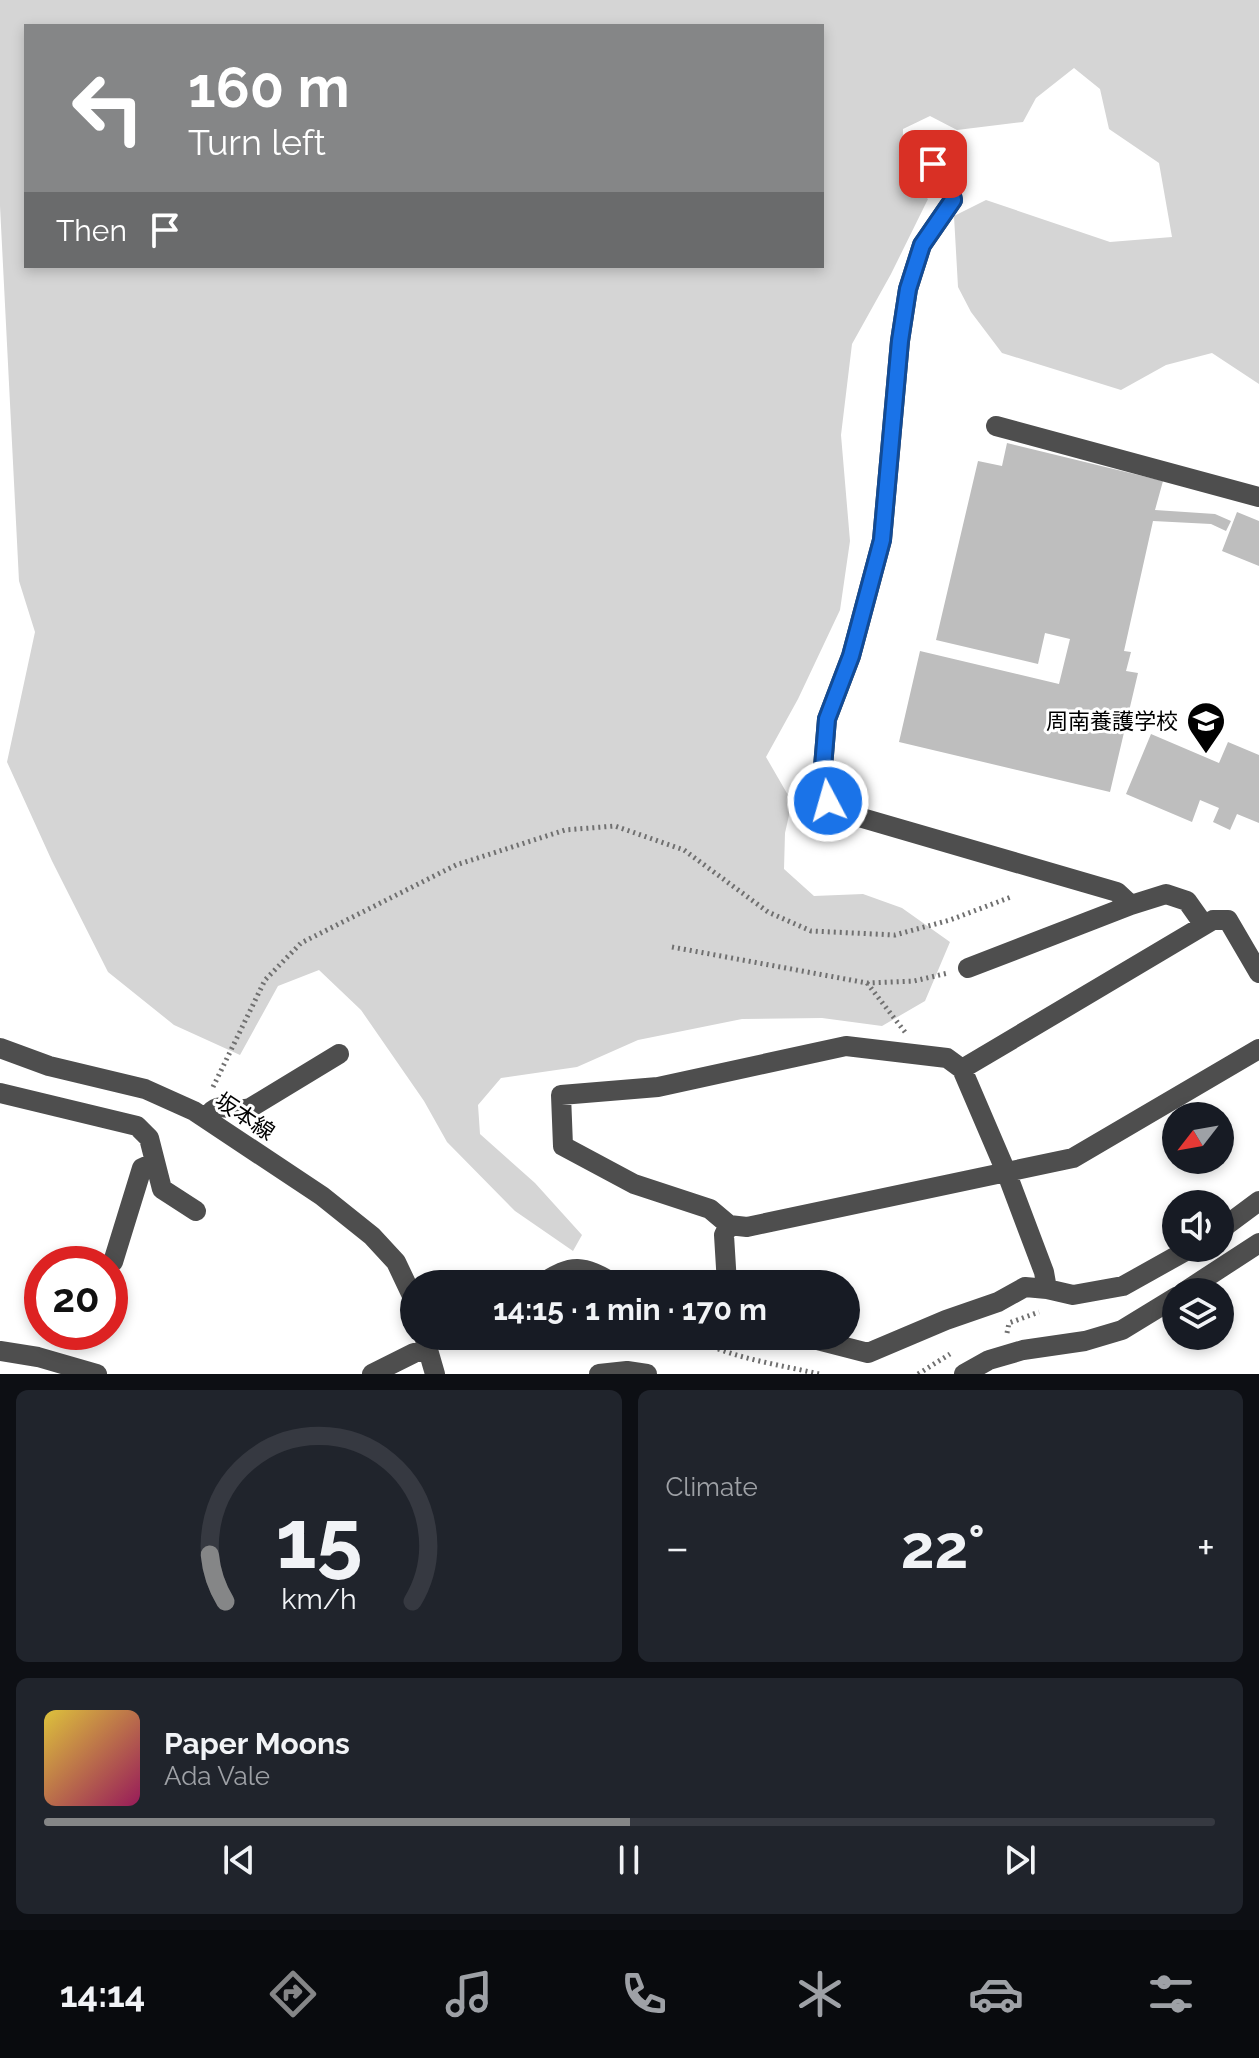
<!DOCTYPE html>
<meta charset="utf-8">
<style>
:root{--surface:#171b24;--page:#20242c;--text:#f1f3f6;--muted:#9ea1a6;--line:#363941;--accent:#858687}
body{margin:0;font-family:Raleway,"Noto Sans JP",sans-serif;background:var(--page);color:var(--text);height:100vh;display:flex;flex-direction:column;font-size:30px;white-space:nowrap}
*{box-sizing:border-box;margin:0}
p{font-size:26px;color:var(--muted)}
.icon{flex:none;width:44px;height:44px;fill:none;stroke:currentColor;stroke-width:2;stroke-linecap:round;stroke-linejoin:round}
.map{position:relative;height:1374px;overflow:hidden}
.drawer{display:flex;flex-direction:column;gap:16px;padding:16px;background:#0d0f14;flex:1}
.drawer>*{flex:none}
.guide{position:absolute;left:24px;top:24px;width:800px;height:244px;border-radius:0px;box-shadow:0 4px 12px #0003;background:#858687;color:#fff;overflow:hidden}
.needle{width:52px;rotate:239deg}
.tools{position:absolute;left:1162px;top:1102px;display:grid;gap:16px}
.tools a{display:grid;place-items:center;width:72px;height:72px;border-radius:50%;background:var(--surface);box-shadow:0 4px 12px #0003;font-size:40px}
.speed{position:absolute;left:24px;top:1246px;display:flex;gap:16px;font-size:40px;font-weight:700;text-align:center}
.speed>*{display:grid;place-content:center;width:104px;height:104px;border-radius:50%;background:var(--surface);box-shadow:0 4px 12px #0003;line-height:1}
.speed .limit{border:12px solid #d22;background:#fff;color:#111}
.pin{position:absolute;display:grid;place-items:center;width:68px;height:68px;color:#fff;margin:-34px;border-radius:16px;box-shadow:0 4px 12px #0006}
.me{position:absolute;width:88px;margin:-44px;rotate:354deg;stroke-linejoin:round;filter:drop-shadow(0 0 6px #0008)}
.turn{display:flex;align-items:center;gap:28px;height:168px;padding:0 32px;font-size:36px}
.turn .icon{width:104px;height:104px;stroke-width:2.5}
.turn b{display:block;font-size:56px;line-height:68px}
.then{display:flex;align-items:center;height:76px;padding:0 32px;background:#0003;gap:16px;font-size:30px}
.big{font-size:60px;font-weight:700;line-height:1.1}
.drawer .widget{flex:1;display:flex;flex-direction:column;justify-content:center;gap:12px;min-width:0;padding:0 28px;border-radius:12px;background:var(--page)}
.drawer .dial{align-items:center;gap:0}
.dial svg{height:208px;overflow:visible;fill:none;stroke:var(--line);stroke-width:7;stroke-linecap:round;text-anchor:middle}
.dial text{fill:var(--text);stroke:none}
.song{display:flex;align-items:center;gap:24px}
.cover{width:96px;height:96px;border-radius:12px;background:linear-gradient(135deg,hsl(50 70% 55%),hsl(330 70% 35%))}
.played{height:8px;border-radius:4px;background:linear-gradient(90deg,var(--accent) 50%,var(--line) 50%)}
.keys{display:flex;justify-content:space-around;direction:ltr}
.heat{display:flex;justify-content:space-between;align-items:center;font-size:44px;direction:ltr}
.drawer .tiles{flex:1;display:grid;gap:16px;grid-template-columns:1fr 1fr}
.widget:last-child{grid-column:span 2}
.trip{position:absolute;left:400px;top:1270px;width:460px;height:80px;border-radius:40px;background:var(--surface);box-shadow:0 4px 12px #0003;font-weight:700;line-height:80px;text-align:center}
.menu{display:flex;height:128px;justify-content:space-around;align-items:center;background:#090b0e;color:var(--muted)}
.menu .icon{width:56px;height:56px}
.menu .selected{color:var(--accent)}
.menu b{font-size:36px;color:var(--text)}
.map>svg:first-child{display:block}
</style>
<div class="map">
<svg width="1259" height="1374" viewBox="0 0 1259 1374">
<rect width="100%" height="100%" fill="#fff"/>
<!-- green -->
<path fill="#d5d5d5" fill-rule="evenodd" d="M 0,0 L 1259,0 L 1259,384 L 1212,353 L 1166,365 L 1121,390 L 1002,353 L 971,312 L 958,287 L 954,216 L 986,200 L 1110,242 L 1172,237 L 1159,163 L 1109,129 L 1100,89 L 1074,68 L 1036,98 L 1023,122 L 957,130 L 930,116 L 903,129 L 902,175 L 928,199 L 891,274 L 852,344 L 841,435 L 850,541 L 840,610 L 798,699 L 766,757 L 792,802 L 785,833 L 784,869 L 814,896 L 863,894 L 902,908 L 950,942 L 925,1001 L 882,1026 L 822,1018 L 742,1019 L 638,1040 L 577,1067 L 501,1078 L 478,1105 L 480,1134 L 535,1183 L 582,1235 L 573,1251 L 515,1211 L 447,1142 L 424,1101 L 361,1010 L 319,970 L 278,986 L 240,1055 L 174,1025 L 108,972 L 52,861 L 7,762 L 35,632 L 19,581 L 0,206 ZM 26,26 L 822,26 L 822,266 L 26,266 Z"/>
<!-- building -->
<path fill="#bebebe" d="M 1007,443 L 1163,481 L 1155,510 L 1215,514 L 1231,521 L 1226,531 L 1211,524 L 1153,521 L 1124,651 L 1131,652 L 1126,671 L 1138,673 L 1110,792 L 899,742 L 920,651 L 1059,684 L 1070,639 L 1045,633 L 1038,664 L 936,640 L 978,461 L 1002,466 Z
M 1237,512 L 1259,521 L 1259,566 L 1222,551 Z
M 1151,734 L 1219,763 L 1228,742 L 1259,755 L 1259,823 L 1237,814 L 1230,830 L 1213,822 L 1219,808 L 1200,800 L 1192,822 L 1126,794 Z"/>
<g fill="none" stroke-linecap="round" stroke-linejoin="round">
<!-- path -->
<path stroke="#707070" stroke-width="5" stroke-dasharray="2 4" stroke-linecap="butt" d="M 672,947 L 867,983 L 914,981 L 948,973
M 867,983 L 905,1032
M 213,1087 L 265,980 L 301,943 L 456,865 L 565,830 L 615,826 L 684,850 L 768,912 L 811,931 L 895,935 L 950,920 L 1011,897
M 1007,1333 L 1009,1323 L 1039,1312
M 691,1336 C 728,1358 777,1364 819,1374
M 918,1374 L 950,1354"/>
<!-- minor -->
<path stroke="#4e4e4e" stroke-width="20" d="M 927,145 L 933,164 L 949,181 L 953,200 L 922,245 L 908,289 L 900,341 L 882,540 L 851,656 L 827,719 L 822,779 L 828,801 L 845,813 L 1117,892 L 1131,905
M 996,426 L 1259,497
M 968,968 L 1131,905 L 1166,894 L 1187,901 L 1204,925
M 0,1048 L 49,1066 L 145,1089 L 194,1111 L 322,1196 L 372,1236 L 396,1262 L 414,1300
M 962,1069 L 1213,920 L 1228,920 L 1259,973
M 0,1093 L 137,1126 L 149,1138 L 162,1189 L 196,1211
M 206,1118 C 220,1097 229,1114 250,1108 L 339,1054
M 1220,1230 L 1259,1201
M 113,1262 L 142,1168 L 155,1162
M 541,1284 C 573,1263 582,1265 615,1284
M 727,1284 L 724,1235 L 729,1225
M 1047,1289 L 1044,1272 L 1007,1174 L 962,1069 L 947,1058 L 846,1046 L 658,1087 L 561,1095 L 563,1146 L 634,1184 L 710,1209 L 729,1225 L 747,1227 L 1073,1158 L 1259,1049
M 1184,1292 L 1259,1243
M 424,1336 L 435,1374
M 802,1336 L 868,1353 L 946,1320 L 998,1302 L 1025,1287 L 1047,1289 L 1073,1295 L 1123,1286 L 1191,1248
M 0,1351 L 38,1357 L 97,1374
M 372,1374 L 414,1353 L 428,1349
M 599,1374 L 627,1371 L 647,1374
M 964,1374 L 989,1360 L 1023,1350 L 1085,1341 L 1122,1330 L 1176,1297"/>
</g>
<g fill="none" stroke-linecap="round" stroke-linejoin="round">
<defs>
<path id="route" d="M 828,801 L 822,779 L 827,719 L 851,656 L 882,540 L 900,341 L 908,289 L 922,245 L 953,200 L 949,181 L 933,164"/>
</defs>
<!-- route casing -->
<use href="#route" stroke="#114b97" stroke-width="20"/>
<!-- route -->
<use href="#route" stroke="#1a73e8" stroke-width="14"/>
</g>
<!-- icons -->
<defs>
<symbol id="school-pin" viewBox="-11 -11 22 30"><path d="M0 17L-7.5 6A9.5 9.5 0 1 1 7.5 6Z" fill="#000" stroke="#fff"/><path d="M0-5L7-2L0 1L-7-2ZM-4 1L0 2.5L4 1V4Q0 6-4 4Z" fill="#fff"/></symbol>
</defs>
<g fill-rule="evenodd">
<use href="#school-pin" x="1184" y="699" width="44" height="60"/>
</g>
<g text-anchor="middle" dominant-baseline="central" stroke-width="6" stroke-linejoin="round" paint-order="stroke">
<!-- poi labels -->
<g font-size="22" fill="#000" stroke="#fff" text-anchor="end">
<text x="1178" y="721">周南養護学校</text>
</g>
<!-- street labels -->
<g font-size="22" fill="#000" stroke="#fff">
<text transform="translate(245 1116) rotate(34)">坂本線</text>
</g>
</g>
</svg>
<div class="tools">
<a><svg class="needle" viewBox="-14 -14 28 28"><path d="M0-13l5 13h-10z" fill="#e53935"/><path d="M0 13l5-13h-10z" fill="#9ea1a6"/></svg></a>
<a><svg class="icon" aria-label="sound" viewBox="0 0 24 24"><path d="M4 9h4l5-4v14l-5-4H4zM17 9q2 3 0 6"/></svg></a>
<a><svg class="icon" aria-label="layers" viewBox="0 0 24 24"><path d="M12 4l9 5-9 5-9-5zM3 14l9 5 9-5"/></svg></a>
</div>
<div class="speed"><div class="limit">20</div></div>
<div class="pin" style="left:933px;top:164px;background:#d93025"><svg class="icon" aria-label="arrive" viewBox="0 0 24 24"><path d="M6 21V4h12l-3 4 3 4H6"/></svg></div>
<svg class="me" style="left:828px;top:801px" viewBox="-20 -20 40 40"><circle r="17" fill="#1a73e8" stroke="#fff" stroke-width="3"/><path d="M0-11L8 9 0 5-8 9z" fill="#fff"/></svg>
<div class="trip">14:15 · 1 min · 170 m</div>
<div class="guide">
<div class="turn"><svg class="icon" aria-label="left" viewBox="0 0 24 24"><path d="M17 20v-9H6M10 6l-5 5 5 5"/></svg><div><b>160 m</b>Turn left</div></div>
<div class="then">Then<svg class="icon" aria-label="arrive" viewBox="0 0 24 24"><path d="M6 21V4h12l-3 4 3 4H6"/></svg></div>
</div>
</div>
<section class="drawer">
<div class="tiles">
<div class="widget dial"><svg viewBox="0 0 100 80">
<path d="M14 69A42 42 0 1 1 86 69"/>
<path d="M14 69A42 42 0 0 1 8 51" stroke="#858687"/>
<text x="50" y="56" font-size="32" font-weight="700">15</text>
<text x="50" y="72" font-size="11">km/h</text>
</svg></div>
<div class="widget"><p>Climate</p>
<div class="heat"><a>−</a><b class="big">22°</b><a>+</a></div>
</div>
<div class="widget">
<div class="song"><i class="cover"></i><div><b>Paper Moons</b><p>Ada Vale</p></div></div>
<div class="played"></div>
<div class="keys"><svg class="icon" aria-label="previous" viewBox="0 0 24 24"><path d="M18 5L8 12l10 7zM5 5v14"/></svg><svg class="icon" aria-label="pause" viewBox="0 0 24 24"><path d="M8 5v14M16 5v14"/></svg><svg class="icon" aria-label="next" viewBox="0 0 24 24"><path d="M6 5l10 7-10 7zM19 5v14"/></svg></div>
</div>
</div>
</section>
<nav class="menu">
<b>14:14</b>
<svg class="icon selected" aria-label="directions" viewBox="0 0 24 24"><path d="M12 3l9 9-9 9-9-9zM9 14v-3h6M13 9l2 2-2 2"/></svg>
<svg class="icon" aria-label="music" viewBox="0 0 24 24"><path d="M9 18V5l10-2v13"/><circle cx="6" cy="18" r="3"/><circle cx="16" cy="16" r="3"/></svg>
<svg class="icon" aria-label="phone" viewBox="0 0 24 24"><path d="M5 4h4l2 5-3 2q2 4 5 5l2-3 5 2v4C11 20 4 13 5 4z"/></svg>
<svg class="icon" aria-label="climate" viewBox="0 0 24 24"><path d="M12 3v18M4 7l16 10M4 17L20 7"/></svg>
<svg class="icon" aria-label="car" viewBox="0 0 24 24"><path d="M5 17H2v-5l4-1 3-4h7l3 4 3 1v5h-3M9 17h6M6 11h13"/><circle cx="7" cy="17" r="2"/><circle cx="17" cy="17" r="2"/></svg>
<svg class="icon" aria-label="filters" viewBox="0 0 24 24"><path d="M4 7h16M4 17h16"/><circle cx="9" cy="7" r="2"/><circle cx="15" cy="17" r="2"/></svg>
</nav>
